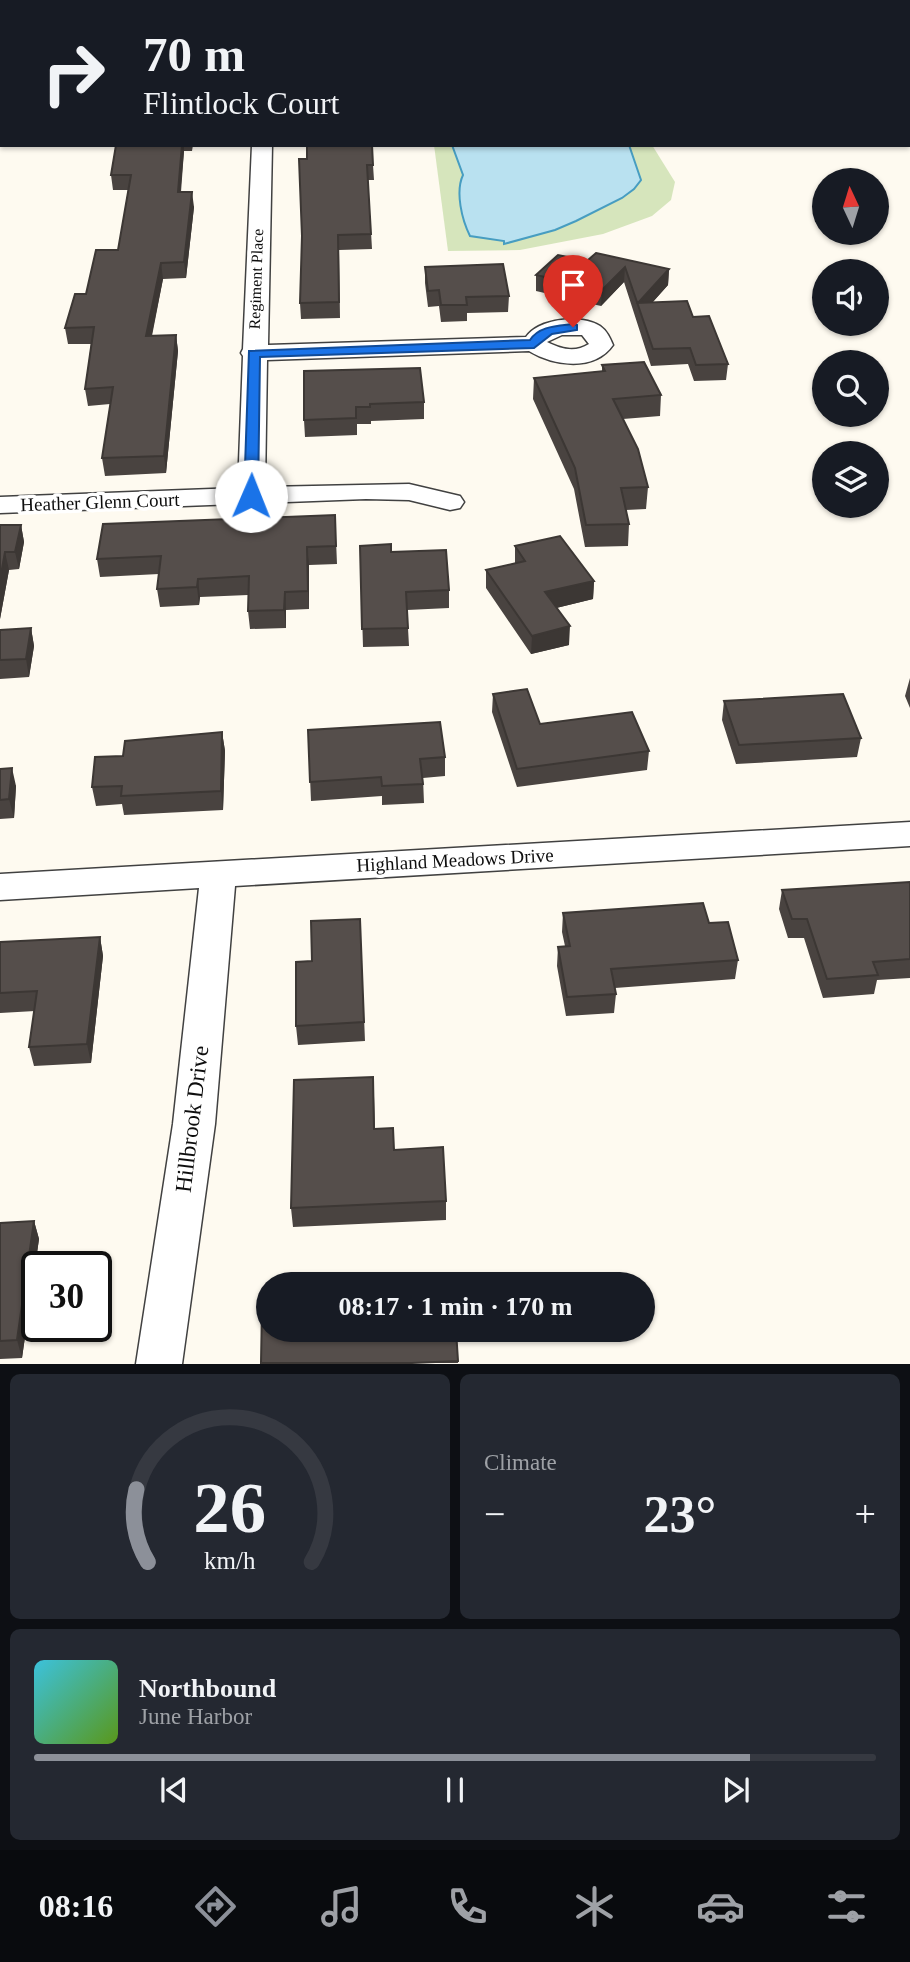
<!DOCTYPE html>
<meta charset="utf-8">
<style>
:root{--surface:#171b24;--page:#242831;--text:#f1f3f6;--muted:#9ea1a6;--line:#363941;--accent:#8c9099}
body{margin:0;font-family:Georgia,serif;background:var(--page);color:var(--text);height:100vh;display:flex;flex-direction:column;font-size:26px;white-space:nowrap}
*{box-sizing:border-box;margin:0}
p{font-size:23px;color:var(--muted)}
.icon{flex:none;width:38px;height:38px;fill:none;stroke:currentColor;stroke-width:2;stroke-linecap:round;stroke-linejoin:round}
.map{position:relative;height:1364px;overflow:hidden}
.side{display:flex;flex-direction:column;gap:10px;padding:10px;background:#0d0f14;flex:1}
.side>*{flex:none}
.top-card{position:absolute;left:0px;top:0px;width:910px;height:147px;box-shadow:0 2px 5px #0004;background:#171b24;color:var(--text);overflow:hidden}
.needle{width:46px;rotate:356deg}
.fabs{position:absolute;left:812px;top:168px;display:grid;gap:14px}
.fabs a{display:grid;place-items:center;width:77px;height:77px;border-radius:50%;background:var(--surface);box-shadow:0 2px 5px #0004;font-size:35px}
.speed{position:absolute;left:21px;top:1251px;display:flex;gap:14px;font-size:35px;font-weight:700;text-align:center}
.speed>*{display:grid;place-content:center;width:91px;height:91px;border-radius:50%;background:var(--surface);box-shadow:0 2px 5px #0004;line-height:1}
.speed .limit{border:4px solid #111;border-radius:10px;background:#fff;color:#111}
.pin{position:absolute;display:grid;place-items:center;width:60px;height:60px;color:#fff;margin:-72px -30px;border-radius:50% 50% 50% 0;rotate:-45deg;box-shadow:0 0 7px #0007}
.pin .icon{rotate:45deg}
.me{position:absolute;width:77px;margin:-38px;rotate:1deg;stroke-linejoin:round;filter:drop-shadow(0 0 5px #0008)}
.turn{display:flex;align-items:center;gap:24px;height:147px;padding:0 28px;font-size:32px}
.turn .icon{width:91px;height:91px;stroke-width:2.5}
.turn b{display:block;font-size:49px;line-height:60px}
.big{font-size:52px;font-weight:800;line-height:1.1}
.side .card{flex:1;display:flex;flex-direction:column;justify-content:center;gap:10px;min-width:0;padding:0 24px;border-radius:10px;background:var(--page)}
.side .dial{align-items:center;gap:0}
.dial svg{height:182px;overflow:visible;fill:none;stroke:var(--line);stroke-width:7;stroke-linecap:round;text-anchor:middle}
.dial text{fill:var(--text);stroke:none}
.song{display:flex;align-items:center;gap:21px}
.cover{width:84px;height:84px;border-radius:10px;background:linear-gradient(135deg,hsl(190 70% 55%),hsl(90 70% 35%))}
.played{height:7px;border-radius:4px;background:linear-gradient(90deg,var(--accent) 85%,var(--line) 85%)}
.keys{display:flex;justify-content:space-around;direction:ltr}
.heat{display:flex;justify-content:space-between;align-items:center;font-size:38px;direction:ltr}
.side .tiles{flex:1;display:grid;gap:10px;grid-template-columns:1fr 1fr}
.card:last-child{grid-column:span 2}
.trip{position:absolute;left:256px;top:1272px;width:399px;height:70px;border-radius:35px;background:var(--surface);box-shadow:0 2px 5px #0004;font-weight:800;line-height:70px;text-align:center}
.dock{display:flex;height:112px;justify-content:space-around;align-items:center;background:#090b0e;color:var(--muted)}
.dock .icon{width:49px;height:49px}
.dock .current{color:var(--accent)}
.dock b{font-size:32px;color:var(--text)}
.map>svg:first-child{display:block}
</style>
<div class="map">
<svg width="910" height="1364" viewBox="0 0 910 1364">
<rect width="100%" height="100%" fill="#fefaf0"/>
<!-- green -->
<path fill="#d6e5bc" d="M 434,145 L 652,145 L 675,182 L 671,200 L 652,216 L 603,234 L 520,250 L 448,251 Z"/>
<!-- water -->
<path fill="#b9e1f0" stroke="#479dc1" stroke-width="2" d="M 452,145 L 629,145 L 641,180 L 634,189 L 622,198 L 576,221 L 555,230 L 504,244 L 504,241 L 470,236 C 462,220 455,192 463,175 Z"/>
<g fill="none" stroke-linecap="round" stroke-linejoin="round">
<defs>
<path id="street" d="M 252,0 L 271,0 L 272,2 L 253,2 Z
M 737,0 L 823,0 L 736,2 Z
M 908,54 L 910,54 L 910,64 L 908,64 Z
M 252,145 L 272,145 L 268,345 L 526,337 C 539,318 582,314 600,326 C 607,331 610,338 613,345 C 594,372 554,366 529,351 L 267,360 L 265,487 L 409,484 L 460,496 L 464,502 L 460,508 L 450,510 L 409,500 L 366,499 L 0,513 L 0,497 L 238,488 L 243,356 L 241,353 L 243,349 ZM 562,335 L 582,335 L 589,344 C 575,353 561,349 547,342 Z
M 910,822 L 910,846 L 235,886 L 215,1124 L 182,1364 L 136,1364 L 173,1124 L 199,888 L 0,900 L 0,874 Z"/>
</defs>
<!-- street casing -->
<use href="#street" stroke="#414141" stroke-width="3"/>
<!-- street -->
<use href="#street" fill="#fff" fill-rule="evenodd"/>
</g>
<!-- wall -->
<path fill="#494340" d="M 908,67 L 910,69 L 910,106 L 908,106 Z
M 116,145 L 193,145 L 192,151 L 184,151 L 181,192 L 194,207 L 186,278 L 163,279 L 152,336 L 176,335 L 178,351 L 166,473 L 105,476 L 102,458 L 110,404 L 88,406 L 85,389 L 91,344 L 68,344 L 65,328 L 86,294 L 118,250 L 128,190 L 113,190 L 111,175 Z
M 307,159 L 373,165 L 374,180 L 368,180 L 372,249 L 339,250 L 340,318 L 301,319 L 300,303 Z
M 587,261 L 669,269 L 668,285 L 652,303 L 693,317 L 728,364 L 726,380 L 694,381 L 688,364 L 651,366 L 624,282 L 601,306 L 536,291 L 536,275 Z
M 425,267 L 509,296 L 508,312 L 467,313 L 467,321 L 441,322 L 439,306 L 428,307 L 425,283 Z
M 602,365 L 661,395 L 660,416 L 623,419 L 648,487 L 646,509 L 626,510 L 629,524 L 628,546 L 585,547 L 574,489 L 533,399 L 534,378 L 602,371 Z
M 304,371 L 424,402 L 424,419 L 371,421 L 371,424 L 357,424 L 357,435 L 305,437 L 304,420 Z
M 335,515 L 337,564 L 309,565 L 309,609 L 286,610 L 286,628 L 250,629 L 248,611 L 248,595 L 200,597 L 199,605 L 160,607 L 157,589 L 159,574 L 100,577 L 97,559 Z
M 0,525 L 21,525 L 24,542 L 19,569 L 9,570 L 0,619 Z
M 360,546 L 391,552 L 449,590 L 449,608 L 407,610 L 409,646 L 363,647 Z
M 515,546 L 594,581 L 593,599 L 556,608 L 569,645 L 531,654 L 486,588 L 486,570 L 515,563 Z
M 31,628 L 34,646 L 29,677 L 0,679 L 0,630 Z
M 910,678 L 910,708 L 905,696 Z
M 493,694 L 540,724 L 649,751 L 647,770 L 517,787 L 492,712 Z
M 724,701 L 861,738 L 857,757 L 736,764 L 722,720 Z
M 308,730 L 445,757 L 445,776 L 423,778 L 424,803 L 382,805 L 382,796 L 311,801 Z
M 222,732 L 225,751 L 223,810 L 124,815 L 122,804 L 96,806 L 92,787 L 123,756 Z
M 0,769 L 16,786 L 14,818 L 0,819 Z
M 910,882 L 910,978 L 877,980 L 874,994 L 823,998 L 804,938 L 788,938 L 779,909 L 782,890 Z
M 563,913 L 709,923 L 738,960 L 735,979 L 615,988 L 616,994 L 614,1013 L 566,1016 L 557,966 L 558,947 L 565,946 L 562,932 Z
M 360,919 L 365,1041 L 298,1045 L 296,1026 Z
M 100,937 L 103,956 L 91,1063 L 34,1066 L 29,1047 L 35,1011 L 0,1013 L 0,942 Z
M 374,1096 L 375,1129 L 446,1201 L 446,1220 L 293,1227 L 291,1208 Z
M 34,1221 L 39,1239 L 22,1358 L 0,1359 L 0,1223 Z
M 456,1330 L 458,1363 L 261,1363 Z"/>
<!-- shaded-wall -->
<path fill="#3c3734" d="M 2,91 L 2,112 L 0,117 L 0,96 Z
M 182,145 L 184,145 L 184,151 L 179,207 L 178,192 Z
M 192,192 L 194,207 L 186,278 L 184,262 Z
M 161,263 L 163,279 L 148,353 L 146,336 Z
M 625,267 L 624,282 L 601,306 L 602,290 Z
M 669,269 L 668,285 L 641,315 L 638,303 Z
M 176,335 L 178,351 L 166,473 L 164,456 Z
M 21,525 L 24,542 L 19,569 L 15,552 Z
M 307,547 L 309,565 L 309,609 L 308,591 Z
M 5,552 L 9,570 L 0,619 L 0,580 Z
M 198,579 L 200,597 L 199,605 L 197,587 Z
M 594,581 L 593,599 L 544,611 L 545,592 Z
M 285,592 L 286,610 L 286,628 L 284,610 Z
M 570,626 L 569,645 L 531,654 L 532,636 Z
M 31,628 L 34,646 L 29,677 L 26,659 Z
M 222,732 L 225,751 L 223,810 L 221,791 Z
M 12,768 L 16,786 L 14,818 L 9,799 Z
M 100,937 L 103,956 L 91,1063 L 87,1044 Z
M 34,1221 L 39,1239 L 22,1358 L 17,1340 Z"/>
<!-- building -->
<path fill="#554e4b" stroke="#3c3734" stroke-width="2" d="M 0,0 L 43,0 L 43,2 L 2,2 L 2,91 L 0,96 Z
M 908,67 L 910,69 L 910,92 L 908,92 Z
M 116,145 L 182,145 L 178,192 L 192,192 L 184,262 L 161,263 L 146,336 L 176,335 L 164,456 L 102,458 L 113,387 L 85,389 L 94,327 L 65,328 L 75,294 L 86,294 L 96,250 L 118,250 L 131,175 L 111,175 Z
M 307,145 L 372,145 L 373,165 L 367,165 L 371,234 L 338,235 L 339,302 L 300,303 L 302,236 L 299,159 L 307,159 Z
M 596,253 L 669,269 L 638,303 L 687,301 L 693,317 L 709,316 L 728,364 L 696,365 L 690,348 L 653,349 L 625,267 L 602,290 L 536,275 L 558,255 L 587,261 Z
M 503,264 L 509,296 L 466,297 L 467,305 L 441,305 L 439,290 L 428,291 L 425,267 Z
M 644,362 L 661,395 L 613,399 L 638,449 L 648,487 L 621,488 L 629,524 L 586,525 L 575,468 L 534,378 L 605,371 L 602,365 Z
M 420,368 L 424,402 L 370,404 L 370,407 L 356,407 L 356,418 L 304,420 L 304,371 Z
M 335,515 L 336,546 L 307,547 L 308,591 L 285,592 L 284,610 L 248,611 L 249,576 L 198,579 L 197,587 L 157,589 L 161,556 L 97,559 L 103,524 Z
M 0,525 L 21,525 L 15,552 L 5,552 L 0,580 Z
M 560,536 L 594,581 L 545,592 L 570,626 L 532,636 L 486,570 L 525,561 L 515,546 Z
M 391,544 L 391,552 L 446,550 L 449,590 L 406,592 L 408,628 L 362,629 L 360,546 Z
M 31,628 L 26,659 L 0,660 L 0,630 Z
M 527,689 L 540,724 L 632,712 L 649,751 L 517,769 L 493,694 Z
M 843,694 L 861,738 L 739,745 L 724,701 Z
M 440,722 L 445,757 L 420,759 L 423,784 L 382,786 L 381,777 L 310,782 L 308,730 Z
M 222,732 L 221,791 L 121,796 L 122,786 L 92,787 L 95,757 L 123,756 L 125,741 Z
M 12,768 L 9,799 L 0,800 L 0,769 Z
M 910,882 L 910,959 L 873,962 L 878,975 L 827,979 L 807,919 L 792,919 L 782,890 Z
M 703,903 L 709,923 L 728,922 L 738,960 L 611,969 L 616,994 L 567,997 L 558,947 L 570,946 L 563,913 Z
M 360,919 L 364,1022 L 296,1026 L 296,962 L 312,961 L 311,921 Z
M 100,937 L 87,1044 L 29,1047 L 37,991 L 0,993 L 0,942 Z
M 373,1077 L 374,1129 L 393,1128 L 394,1150 L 443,1147 L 446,1201 L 291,1208 L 294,1080 Z
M 34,1221 L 17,1340 L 0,1341 L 0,1223 Z
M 262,1308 L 268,1308 L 268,1330 L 456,1330 L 458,1361 L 412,1363 L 261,1363 Z"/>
<!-- route -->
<path fill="#1a73e8" stroke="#114b97" stroke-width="2" d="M 573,324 L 577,325 L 577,330 L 552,334 L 534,348 L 260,357 L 258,496 L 251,500 L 244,496 L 249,351 L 530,340 C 539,326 557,326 573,324 Z"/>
<g text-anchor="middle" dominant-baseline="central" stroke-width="7" stroke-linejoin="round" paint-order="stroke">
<!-- far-street labels -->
<g font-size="16" fill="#0e0e0e" stroke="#fff">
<text transform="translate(256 279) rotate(-88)">Regiment Place</text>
</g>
<!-- street labels -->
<g font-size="19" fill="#0e0e0e" stroke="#fff">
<text transform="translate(100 502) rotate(-2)">Heather Glenn Court</text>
<text transform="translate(455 860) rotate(-3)">Highland Meadows Drive</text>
</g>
<!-- near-street labels -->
<g font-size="23" fill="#0e0e0e" stroke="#fff">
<text transform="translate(192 1119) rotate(-83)">Hillbrook Drive</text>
</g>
</g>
</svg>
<div class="fabs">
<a><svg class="needle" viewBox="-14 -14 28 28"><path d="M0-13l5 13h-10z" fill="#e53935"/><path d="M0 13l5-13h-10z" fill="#9ea1a6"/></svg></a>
<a><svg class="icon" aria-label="sound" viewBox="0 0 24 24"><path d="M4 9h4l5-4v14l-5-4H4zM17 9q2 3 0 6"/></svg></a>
<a><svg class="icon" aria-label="search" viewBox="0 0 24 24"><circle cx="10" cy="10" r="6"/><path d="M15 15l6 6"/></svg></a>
<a><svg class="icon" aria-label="layers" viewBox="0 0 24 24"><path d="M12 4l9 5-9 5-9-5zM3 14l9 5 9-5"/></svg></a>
</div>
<div class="speed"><div class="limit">30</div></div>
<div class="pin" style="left:573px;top:327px;background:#d93025"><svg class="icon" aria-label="arrive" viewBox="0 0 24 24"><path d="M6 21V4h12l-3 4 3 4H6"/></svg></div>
<svg class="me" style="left:251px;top:496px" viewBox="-20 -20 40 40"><circle r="19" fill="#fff"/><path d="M0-13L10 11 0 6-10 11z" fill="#1a73e8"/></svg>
<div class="trip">08:17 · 1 min · 170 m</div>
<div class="top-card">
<div class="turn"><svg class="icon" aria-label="right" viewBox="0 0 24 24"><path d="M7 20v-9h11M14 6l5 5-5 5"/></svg><div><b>70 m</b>Flintlock Court</div></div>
</div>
</div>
<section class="side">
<div class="tiles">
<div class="card dial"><svg viewBox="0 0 100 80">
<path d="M14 69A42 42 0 1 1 86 69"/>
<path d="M14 69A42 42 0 0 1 9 37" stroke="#8c9099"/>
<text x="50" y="56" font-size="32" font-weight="700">26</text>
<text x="50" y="72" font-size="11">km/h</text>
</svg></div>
<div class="card"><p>Climate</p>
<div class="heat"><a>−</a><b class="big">23°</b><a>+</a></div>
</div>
<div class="card">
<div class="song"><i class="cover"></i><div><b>Northbound</b><p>June Harbor</p></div></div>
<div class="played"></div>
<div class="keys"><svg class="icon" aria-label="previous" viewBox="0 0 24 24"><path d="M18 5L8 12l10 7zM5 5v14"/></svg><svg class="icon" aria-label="pause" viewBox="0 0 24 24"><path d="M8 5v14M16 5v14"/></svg><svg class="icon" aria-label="next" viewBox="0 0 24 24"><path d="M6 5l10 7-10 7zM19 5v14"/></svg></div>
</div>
</div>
</section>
<nav class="dock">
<b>08:16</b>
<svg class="icon current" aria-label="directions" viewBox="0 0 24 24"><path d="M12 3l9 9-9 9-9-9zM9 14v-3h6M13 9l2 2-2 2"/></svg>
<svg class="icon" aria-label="music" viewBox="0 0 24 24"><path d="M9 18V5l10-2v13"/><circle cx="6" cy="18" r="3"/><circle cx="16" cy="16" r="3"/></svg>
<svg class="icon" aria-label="phone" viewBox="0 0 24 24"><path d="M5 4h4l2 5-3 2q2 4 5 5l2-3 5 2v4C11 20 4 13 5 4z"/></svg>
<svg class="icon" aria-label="climate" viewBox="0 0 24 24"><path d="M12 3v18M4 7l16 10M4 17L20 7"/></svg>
<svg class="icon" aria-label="car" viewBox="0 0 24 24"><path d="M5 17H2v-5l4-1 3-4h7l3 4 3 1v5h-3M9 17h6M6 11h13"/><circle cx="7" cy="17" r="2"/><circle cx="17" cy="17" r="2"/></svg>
<svg class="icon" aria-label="filters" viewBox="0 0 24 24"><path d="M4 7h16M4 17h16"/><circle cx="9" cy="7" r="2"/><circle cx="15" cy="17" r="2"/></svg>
</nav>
